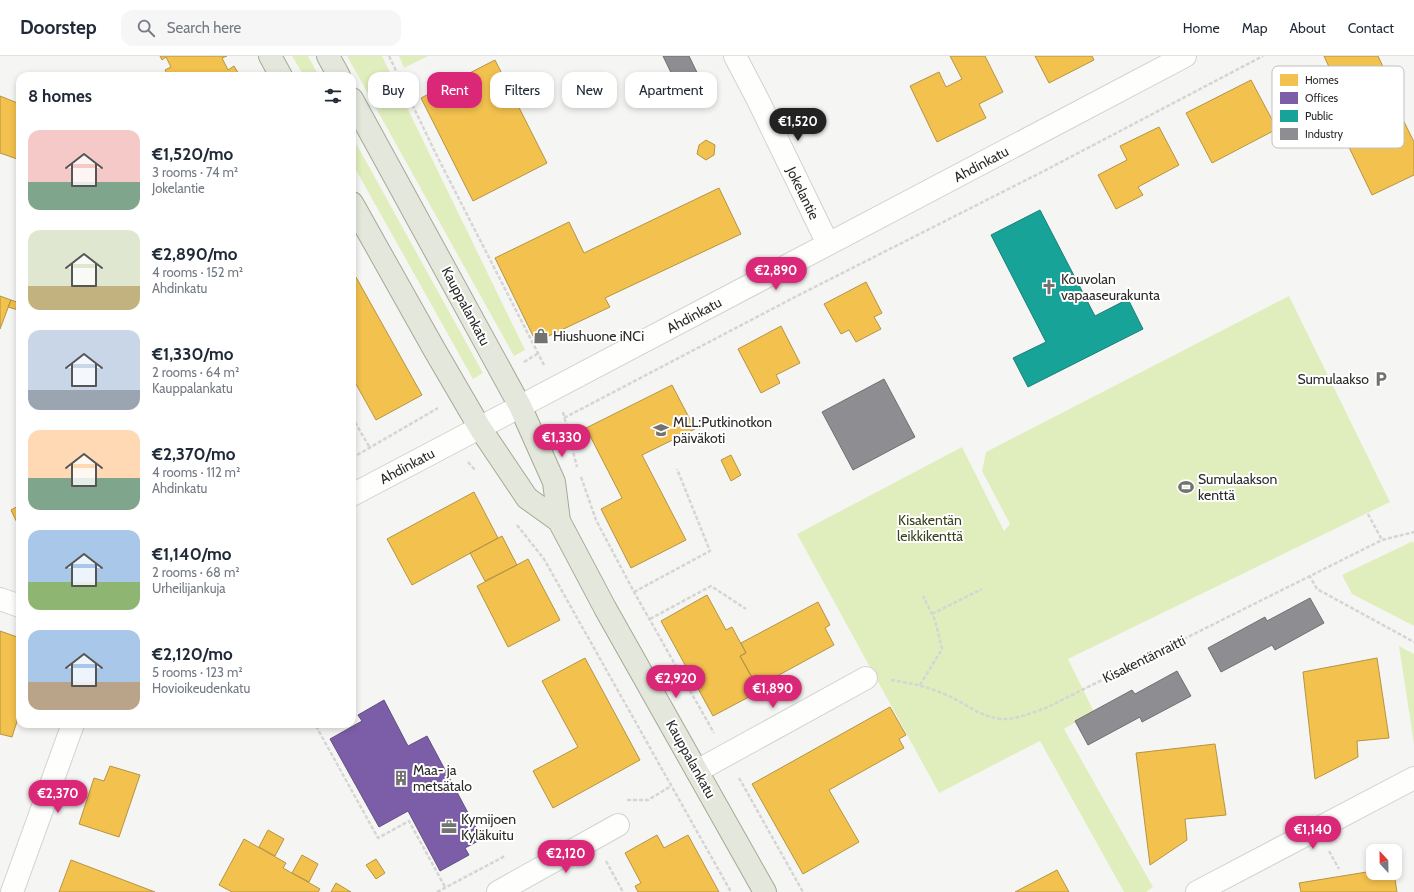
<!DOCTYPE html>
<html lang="en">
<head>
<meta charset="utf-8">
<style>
  :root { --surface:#fff; --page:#f6f6f7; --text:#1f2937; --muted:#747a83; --line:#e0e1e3; --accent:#db2777 }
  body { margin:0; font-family:Cabin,sans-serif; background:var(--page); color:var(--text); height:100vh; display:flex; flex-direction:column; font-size:15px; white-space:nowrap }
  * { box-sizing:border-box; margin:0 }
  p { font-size:13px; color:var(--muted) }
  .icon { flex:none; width:22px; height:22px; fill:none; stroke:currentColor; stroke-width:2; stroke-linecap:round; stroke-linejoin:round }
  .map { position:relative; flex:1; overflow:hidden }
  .sheet { position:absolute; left:16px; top:16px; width:340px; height:656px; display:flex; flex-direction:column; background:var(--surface); border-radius:12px; box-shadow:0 2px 6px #0003 }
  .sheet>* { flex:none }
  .banner { position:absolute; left:368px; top:16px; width:380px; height:36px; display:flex; gap:8px }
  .needle { width:26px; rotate:338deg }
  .controls { position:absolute; left:1366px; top:788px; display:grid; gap:8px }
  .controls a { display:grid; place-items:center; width:36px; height:36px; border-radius:8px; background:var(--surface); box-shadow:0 2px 6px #0003; font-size:20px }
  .price { position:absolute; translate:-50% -34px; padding:0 9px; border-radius:14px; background:var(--accent); color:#fff; font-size:13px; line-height:26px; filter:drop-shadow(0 1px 2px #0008) }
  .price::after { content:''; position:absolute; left:50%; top:24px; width:12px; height:9px; margin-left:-6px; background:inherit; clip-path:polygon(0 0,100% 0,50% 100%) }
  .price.current { background:#222; color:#fff }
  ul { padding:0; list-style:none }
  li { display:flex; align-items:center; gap:12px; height:100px; padding:0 12px }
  li span { display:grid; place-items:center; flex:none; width:112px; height:80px; border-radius:12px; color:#555 }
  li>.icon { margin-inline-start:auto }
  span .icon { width:48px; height:48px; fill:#fffc; stroke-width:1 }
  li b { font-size:17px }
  h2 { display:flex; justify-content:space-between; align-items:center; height:48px; padding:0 12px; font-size:17px }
  .tag { padding:0 14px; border-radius:12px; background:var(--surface); box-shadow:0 2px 6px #0003; font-size:14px; line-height:36px }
  .tag.current { background:var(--accent); color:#fff }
  header { display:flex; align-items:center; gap:24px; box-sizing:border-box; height:56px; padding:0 20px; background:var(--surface); border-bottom:1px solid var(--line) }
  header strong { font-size:19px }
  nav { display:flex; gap:22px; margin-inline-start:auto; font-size:14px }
  .search { width:280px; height:36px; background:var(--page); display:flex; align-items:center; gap:10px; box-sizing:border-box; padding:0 14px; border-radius:12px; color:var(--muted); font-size:15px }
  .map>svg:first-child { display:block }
  .green { fill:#e0eebe }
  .homes { fill:#f2c14e; stroke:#b69443 }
  .offices { fill:#7b5ea7; stroke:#634f82 }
  .public { fill:#17a398; stroke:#1d7f77 }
  .industry { fill:#8d8d92; stroke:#707073 }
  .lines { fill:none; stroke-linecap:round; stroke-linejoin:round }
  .minor-casing { stroke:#d2d2d0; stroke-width:24 }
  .major-casing { stroke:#a4a996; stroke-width:24 }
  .path { stroke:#d5d5d4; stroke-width:2.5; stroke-dasharray:4 2; stroke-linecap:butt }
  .minor { stroke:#fefefd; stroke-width:22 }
  .major { stroke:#e4e7db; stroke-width:22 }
  .labels { text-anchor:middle; stroke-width:4; stroke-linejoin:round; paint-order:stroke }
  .street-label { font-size:14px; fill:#2b2c2a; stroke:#fff }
  .poi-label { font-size:14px; fill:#2b2c2a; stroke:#fff; text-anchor:start }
  .park-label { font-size:14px; fill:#38421b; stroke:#fff }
  .key { fill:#fff; stroke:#bfc0bf; stroke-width:1 }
  .key-label { font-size:11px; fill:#2b2c2a }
</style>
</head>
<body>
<header>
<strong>Doorstep</strong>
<div class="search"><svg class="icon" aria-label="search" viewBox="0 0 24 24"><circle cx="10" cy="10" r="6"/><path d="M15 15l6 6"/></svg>Search here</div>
<nav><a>Home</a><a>Map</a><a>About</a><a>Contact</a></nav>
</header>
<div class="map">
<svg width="1414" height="836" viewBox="0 0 1414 836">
  <rect width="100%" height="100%" fill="#f5f6f3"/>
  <!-- green -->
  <path class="green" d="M292,0H308L319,20H304Z
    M347,0H382L525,294L514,300Z
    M399,0H428L404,12Z
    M352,80L483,317L473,323L352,107Z
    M1289,240L1390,446L1068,603L1094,656L1064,673L1153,831L1146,836H1124L1040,685L939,737L797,478L962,391L1004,475L1010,468L982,415L986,396Z
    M1413,485L1414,488V570L1352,538L1342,519Z
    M1399,590L1414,598V688Z"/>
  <!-- homes -->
  <path class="homes" d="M160,0H227L222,2L228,14L234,10L240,20H168L165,14L171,11L166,1L162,4Z
    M950,0H985L1003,36L979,48L986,62L937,86L910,30L939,16L946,31L962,23Z
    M1035,0H1092L1094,4L1049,27Z
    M1324,0H1378L1385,15L1380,17L1414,86V119L1372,139L1320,31L1335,24Z
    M495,4L547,107L473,145L421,42Z
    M1251,24L1277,73L1212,107L1186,57Z
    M0,40L20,48V104L0,97Z
    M1159,71L1179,109L1138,131L1143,139L1116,153L1098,119L1127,104L1120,90Z
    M706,84L715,89L714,99L706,104L697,98L699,89Z
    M719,132L741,178L605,242L610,251L536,286L495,202L569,166L584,197Z
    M352,214L422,339L376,364L352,321Z
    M866,226L882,257L874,261L881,273L856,286L849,274L841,278L824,248Z
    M0,240L11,244L0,273Z
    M11,244L20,247L18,254L8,251Z
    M781,270L800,307L776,319L780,327L761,337L738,293Z
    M672,329L695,373L642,399L686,484L631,512L601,453L622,442L586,372Z
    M731,399L741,419L731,425L721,404Z
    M474,436L498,482L412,529L387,483Z
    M20,449V473L11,454Z
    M502,480L517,509L485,525L470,497Z
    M528,503L560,564L508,591L477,530Z
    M707,539L726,574L732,571L746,597L740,600L760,635L713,660L661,565Z
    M818,546L830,569L825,572L834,589L757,631L740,600L746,597L741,587Z
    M0,575L20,582V656L12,681L0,678Z
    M585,602L640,704L553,752L533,715L578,691L542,625Z
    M1377,602L1389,682L1357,685L1358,701L1315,723L1303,616Z
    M890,651L906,679L899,683L904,692L829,734L859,786L803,818L752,728Z
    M1215,688L1226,759L1185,763L1187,784L1150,809L1136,697Z
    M110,710L140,719L119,781L79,768L94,722L104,725Z
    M268,774L284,783L275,800L259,791Z
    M657,779L664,792L688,779L719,836H638L635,830L641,827L625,797Z
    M244,783L286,807L283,812L320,833L318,836H232L219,829Z
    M302,799L318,808L309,826L292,817Z
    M376,803L385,817L376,823L366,809Z
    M71,804L155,836H59Z
    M1057,814L1069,836H1015Z
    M1373,815V817H1394L1397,836H1301L1299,827Z
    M336,827L351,836H331Z"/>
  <!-- offices -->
  <path class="offices" d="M384,644L408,690L427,680L482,783L465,792L469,799L440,815L408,755L379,771L330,683L362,665L358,659Z"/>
  <!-- public -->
  <path class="public" d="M1040,154L1095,260L1128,243L1143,273L1028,331L1013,302L1046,286L991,179Z"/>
  <!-- industry -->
  <path class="industry" d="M663,0H689L708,39L687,50Z
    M884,323L915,381L853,414L822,356Z
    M1310,542L1324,567L1275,594L1272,589L1221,616L1208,592L1265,561L1267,565Z
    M1177,615L1191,640L1142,666L1140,661L1088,689L1075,665L1132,634L1135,638Z"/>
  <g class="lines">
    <defs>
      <path id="minor" d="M735,0L758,44L828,188
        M352,439L1185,0
        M0,543L20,550
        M697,715L866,622
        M12,836L73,668
        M498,836L618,769
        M1197,836L1414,722"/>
      <path id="major" d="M270,0L281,20
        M328,0L339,20
        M352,43L520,350L554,426L559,465L605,552L765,836
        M352,147L434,293L480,372L527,442L559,465"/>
    </defs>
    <!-- minor casing -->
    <use href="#minor" class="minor-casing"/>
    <!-- major casing -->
    <use href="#major" class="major-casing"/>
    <!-- path -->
    <path class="path" d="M389,0L436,98L544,309
      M524,306L537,298
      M563,356L577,411
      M352,361L370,392
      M564,362L795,241L1042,116L1263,0
      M352,402L438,352
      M468,406L475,414
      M581,421L596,464L634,536L714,677
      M1368,458L1382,484
      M517,469L544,503L731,836
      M1309,519L1317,533L1414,586
      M634,536L710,495L677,413
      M932,558L982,533
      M650,563L711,530L746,553
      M891,624C912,627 933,632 953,642C969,650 982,661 1001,663C1016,664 1033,656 1046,652L1382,484L1414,476
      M920,629L942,593L935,564L923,540
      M316,670L378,782L409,765L445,831
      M739,722L803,836
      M627,744H648L671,730
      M1329,795L1339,813
      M606,805L623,836
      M437,836L505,800"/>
    <!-- minor -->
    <use href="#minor" class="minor"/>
    <!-- major -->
    <use href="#major" class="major"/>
  </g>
  <!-- icons -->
  <defs>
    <symbol id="church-bare" viewBox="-9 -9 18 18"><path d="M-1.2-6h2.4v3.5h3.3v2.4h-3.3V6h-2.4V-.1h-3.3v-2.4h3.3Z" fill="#727370" stroke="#fff" stroke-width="2.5" paint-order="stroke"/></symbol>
    <symbol id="shop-bare" viewBox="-9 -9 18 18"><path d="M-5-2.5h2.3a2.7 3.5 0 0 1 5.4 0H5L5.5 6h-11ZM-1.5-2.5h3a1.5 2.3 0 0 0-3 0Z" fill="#727370" stroke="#fff" stroke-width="2.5" paint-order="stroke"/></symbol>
    <symbol id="parking-bare" viewBox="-9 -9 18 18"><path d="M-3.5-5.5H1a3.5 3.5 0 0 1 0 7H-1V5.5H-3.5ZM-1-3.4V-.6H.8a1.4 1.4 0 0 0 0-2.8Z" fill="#727370" stroke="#fff" stroke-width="2.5" paint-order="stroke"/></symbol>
    <symbol id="school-bare" viewBox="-9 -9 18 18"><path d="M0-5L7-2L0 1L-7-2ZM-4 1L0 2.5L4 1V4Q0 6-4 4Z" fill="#727370" stroke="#fff" stroke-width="2.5" paint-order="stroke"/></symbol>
    <symbol id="stadium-bare" viewBox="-9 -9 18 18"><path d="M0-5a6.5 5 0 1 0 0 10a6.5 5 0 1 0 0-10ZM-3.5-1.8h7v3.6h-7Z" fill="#727370" stroke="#fff" stroke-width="2.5" paint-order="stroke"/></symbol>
    <symbol id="building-bare" viewBox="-9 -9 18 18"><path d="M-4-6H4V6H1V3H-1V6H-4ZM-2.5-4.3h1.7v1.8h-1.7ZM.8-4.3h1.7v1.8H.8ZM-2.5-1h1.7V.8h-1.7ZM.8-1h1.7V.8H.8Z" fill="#727370" stroke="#fff" stroke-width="2.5" paint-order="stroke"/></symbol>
    <symbol id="office-bare" viewBox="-9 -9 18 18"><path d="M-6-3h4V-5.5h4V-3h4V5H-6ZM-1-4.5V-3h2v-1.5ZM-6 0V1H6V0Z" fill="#727370" stroke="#fff" stroke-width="2.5" paint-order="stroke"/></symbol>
  </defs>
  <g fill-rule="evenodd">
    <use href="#church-bare" x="1038" y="220" width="22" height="22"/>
    <use href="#shop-bare" x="530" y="269" width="22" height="22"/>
    <use href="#parking-bare" x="1370" y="312" width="22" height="22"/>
    <use href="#school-bare" x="650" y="363" width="22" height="22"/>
    <use href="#stadium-bare" x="1175" y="420" width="22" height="22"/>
    <use href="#building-bare" x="390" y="711" width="22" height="22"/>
    <use href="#office-bare" x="438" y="760" width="22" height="22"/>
  </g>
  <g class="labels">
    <!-- street labels -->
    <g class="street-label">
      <text transform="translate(981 108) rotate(-28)" y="5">Ahdinkatu</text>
      <text transform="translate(803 137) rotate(64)" y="5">Jokelantie</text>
      <text transform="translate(466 250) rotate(62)" y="5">Kauppalankatu</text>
      <text transform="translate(694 259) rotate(-28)" y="5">Ahdinkatu</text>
      <text transform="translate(407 410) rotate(-28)" y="5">Ahdinkatu</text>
      <text transform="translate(1144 603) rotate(-26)" y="5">Kisakentänraitti</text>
      <text transform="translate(691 703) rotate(61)" y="5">Kauppalankatu</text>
    </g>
    <!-- poi labels -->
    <g class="poi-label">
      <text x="1061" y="228">Kouvolan<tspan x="1061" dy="16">vapaaseurakunta</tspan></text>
      <text x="553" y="285">Hiushuone iNCi</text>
      <text x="1369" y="328" text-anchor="end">Sumulaakso</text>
      <text x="673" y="371">MLL:Putkinotkon<tspan x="673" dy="16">päiväkoti</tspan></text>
      <text x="1198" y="428">Sumulaakson<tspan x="1198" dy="16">kenttä</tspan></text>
      <text x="413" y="719">Maa- ja<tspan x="413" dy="16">metsätalo</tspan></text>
      <text x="461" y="768">Kymijoen<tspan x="461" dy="16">Kyläkuitu</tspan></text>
    </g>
    <!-- park labels -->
    <g class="park-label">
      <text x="930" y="469">Kisakentän<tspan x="930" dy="16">leikkikenttä</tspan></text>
    </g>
  </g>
  <!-- legend -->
  <rect x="1272" y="10" width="132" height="82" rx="6" class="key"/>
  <rect x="1280" y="18" width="18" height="12" fill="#f2c14e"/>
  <rect x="1280" y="36" width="18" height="12" fill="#7b5ea7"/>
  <rect x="1280" y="54" width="18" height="12" fill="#17a398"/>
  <rect x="1280" y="72" width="18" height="12" fill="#8d8d92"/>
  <g class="key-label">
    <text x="1305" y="28">Homes</text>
    <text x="1305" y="46">Offices</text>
    <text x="1305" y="64">Public</text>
    <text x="1305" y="82">Industry</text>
  </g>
</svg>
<div class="controls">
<a><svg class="needle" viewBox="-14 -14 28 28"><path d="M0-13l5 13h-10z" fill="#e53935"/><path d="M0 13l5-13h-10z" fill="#747a83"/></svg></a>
</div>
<b class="price current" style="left:798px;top:86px">€1,520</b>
<b class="price" style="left:776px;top:235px">€2,890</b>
<b class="price" style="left:562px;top:402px">€1,330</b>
<b class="price" style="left:676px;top:643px">€2,920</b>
<b class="price" style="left:773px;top:653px">€1,890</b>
<b class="price" style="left:58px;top:758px">€2,370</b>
<b class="price" style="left:1313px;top:794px">€1,140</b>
<b class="price" style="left:566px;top:818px">€2,120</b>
<div class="banner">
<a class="tag">Buy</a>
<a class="tag current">Rent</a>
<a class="tag">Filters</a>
<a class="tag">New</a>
<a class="tag">Apartment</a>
</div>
<section class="sheet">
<h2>8 homes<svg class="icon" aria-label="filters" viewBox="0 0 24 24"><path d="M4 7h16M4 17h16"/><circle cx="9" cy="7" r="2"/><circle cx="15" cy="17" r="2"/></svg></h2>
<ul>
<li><span style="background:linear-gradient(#f6c9c9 65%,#7fa58c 0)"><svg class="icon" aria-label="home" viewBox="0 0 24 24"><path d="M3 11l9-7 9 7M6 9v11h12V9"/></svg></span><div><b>€1,520/mo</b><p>3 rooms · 74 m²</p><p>Jokelantie</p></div></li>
<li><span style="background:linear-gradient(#dfe7d0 70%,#c2b280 0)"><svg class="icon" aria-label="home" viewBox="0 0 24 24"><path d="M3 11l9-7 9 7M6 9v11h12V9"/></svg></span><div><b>€2,890/mo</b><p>4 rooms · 152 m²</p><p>Ahdinkatu</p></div></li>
<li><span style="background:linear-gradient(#c9d6e8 75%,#9aa5b1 0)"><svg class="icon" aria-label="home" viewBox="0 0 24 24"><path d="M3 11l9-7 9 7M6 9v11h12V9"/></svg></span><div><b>€1,330/mo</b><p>2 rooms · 64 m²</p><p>Kauppalankatu</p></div></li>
<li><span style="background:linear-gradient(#ffd9b3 60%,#7fa58c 0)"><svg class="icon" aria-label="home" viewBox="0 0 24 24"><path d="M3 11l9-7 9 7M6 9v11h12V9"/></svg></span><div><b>€2,370/mo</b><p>4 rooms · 112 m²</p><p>Ahdinkatu</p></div></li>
<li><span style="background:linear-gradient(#a9c7e8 65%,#8fb573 0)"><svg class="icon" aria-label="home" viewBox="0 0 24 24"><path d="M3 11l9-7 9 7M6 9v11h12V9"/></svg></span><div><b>€1,140/mo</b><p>2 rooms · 68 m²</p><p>Urheilijankuja</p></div></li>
<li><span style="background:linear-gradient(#a9c7e8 65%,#b9a48a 0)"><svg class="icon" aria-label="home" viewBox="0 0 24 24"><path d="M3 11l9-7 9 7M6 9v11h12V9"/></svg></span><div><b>€2,120/mo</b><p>5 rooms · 123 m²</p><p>Hovioikeudenkatu</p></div></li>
</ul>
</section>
</div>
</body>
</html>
